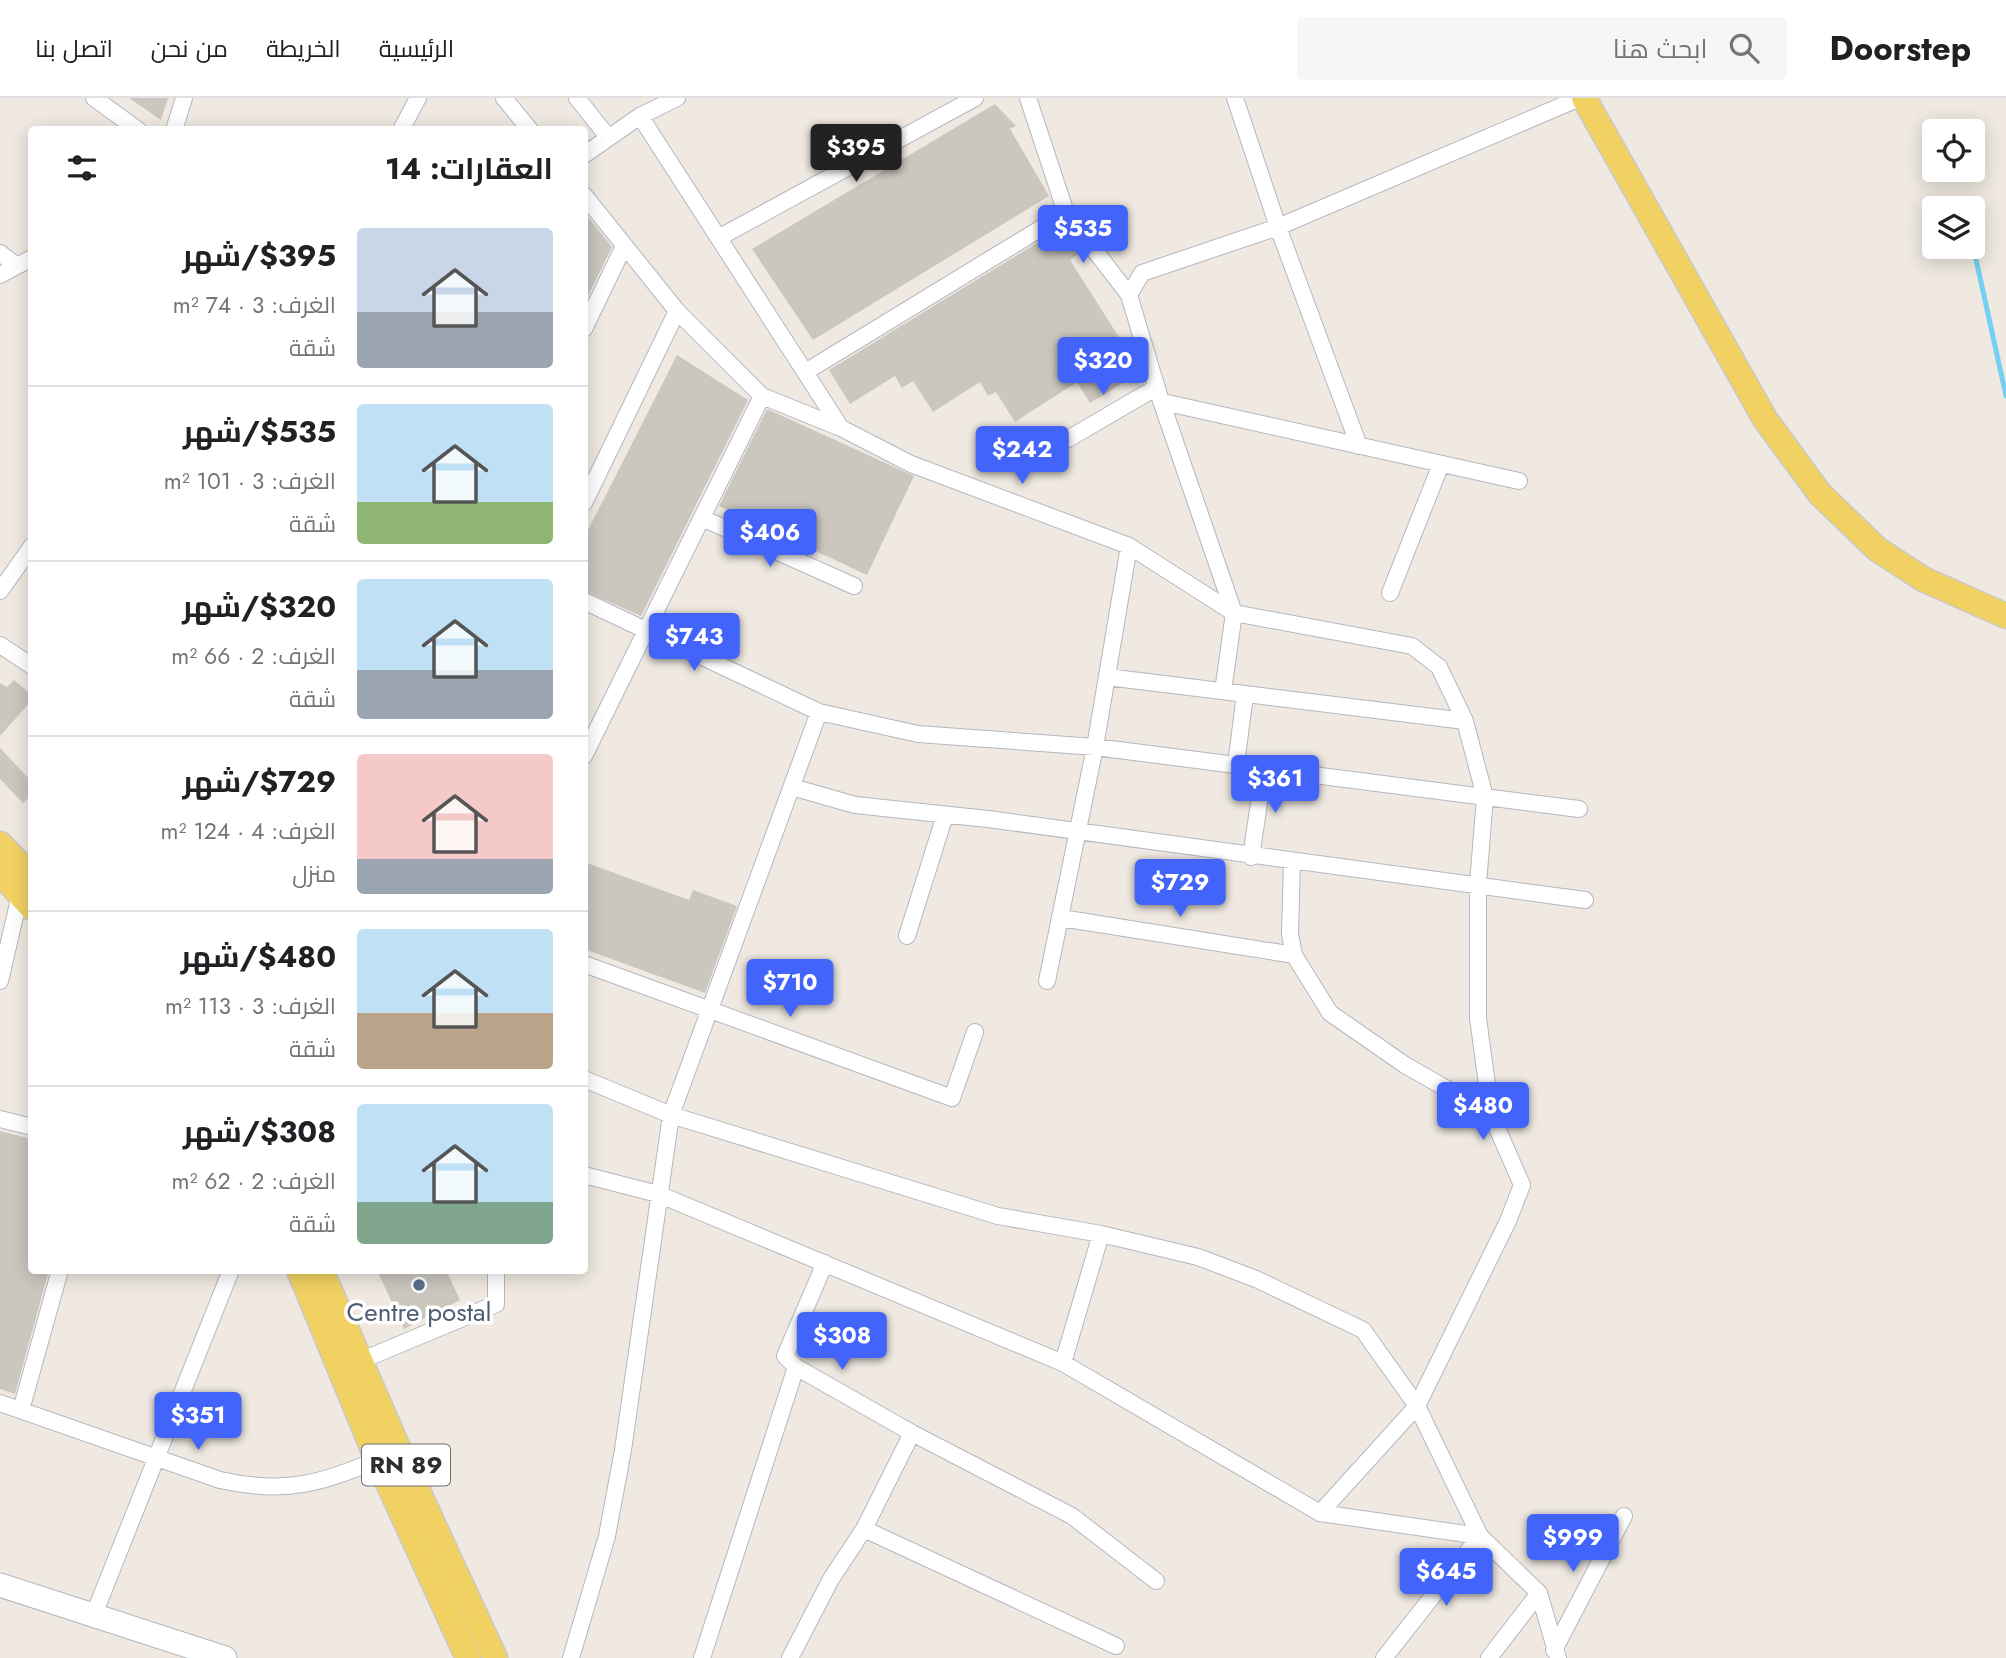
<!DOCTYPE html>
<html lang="ar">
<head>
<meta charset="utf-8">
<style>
  :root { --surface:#fff; --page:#f6f6f6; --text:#202124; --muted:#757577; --line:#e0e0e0; --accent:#4264fb }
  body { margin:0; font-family:Jost,Cairo,sans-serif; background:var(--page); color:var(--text); direction:rtl; height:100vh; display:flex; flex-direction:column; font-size:26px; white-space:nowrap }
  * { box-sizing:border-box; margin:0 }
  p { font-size:23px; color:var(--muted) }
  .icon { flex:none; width:38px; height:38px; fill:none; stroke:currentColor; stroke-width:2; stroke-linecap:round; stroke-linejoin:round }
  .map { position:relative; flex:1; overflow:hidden; direction:ltr }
  .panel { position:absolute; left:28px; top:28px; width:560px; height:1148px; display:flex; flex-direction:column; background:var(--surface); border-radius:7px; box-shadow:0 4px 18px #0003; direction:rtl }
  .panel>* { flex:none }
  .controls { position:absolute; left:1922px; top:21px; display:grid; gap:14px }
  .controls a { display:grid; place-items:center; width:63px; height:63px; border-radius:7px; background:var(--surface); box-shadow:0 4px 18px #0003; font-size:35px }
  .price { position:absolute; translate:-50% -60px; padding:0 16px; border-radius:7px; background:var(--accent); color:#fff; font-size:23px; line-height:46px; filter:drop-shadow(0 2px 4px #0008) }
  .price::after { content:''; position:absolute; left:50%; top:42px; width:21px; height:16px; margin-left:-10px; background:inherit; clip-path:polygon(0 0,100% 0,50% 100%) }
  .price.current { background:#222; color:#fff }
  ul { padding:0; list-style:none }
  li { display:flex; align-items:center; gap:21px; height:175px; padding:0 35px }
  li+li { border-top:2px solid var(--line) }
  li span { display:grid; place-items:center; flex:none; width:196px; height:140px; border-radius:7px; color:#555 }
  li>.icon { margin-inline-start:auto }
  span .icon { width:84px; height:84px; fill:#fffc; stroke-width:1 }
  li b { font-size:30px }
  h2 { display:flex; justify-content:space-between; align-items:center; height:84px; padding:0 35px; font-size:30px }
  header { display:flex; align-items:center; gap:42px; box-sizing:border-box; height:98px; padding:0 35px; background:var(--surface); border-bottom:2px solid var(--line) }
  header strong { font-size:33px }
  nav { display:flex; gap:38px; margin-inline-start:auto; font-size:24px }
  .search { width:490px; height:63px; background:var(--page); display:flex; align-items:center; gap:18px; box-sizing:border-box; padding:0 24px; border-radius:7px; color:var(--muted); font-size:26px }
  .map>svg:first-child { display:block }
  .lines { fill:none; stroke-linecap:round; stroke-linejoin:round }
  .stream { stroke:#75cff0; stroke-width:5 }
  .building { fill:#cbc7bf }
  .street-casing { stroke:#b4b7c1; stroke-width:18 }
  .secondary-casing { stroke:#b4b7c1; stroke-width:25 }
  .primary-casing { stroke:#c9c9c9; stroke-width:27 }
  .street { stroke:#fff; stroke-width:16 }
  .secondary { stroke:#fff; stroke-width:23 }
  .primary { stroke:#f2d163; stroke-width:24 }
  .service-dot { fill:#5c6f8a; stroke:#fff; stroke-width:2.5 }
  .labels { text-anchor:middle; stroke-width:7; stroke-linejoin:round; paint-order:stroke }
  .shield { fill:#fff; stroke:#6d6d6d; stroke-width:2 }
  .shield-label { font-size:24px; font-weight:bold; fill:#2e2e2e }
  .service-label { font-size:26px; fill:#4e5e75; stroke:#fff }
</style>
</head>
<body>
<header>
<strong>Doorstep</strong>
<div class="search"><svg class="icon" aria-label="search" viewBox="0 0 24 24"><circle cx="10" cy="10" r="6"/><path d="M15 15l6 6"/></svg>ابحث هنا</div>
<nav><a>الرئيسية</a><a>الخريطة</a><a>من نحن</a><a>اتصل بنا</a></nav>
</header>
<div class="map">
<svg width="2006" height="1560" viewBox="0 0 2006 1560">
  <rect width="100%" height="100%" fill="#efe9e1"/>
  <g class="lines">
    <!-- stream -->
    <path class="stream" d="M1972,143L2006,298"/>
  </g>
  <!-- building -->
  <path class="building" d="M129,0H168L161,22Z
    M995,6L1016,28L1010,31L1049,98L813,242L752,151Z
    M584,114L612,149L584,206Z
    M1063,129L1079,156L1070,162L1141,274L1090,305L1077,284L1015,324L996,294L988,298L980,284L933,314L913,283L902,290L895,278L850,306L829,272Z
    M677,257L748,302L641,518L584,493V440Z
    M767,311L914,378L867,477L719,408Z
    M14,582L32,597V602L0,638V585L7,589Z
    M0,650L32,684V696L23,705L0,681Z
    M584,764L689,802L693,792L737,808L705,895L584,851Z
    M0,1033L32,1041V1172H49L15,1296L0,1291Z
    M377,1172H446L460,1202L404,1231Z"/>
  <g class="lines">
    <defs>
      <path id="street" d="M94,0L138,32
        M504,0L530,32
        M577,0L608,39
        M1235,0L1278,129L1359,348
        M640,18L841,330
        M174,32L184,0
        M401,32L418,0
        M584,57L640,18L677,0
        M584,97L677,213L762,298L841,330L911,366L1129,448L1234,515L1412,548L1439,569L1465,623L1485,699L1478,786V920L1491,1016L1522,1087L1508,1123L1417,1308L1320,1415
        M1066,115L1129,197
        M720,139L975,0
        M0,155L17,168
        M0,177L32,160
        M584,231L624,148
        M807,273L1066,115L1028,0
        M1163,304L1519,383
        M1068,341L1157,289
        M584,405L677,213
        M702,420L854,488
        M0,493L32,448
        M1390,495L1441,366
        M584,503L819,614L918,636L1095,649L1579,711
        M0,547L32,568
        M1107,579L1465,623
        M1223,593L1234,515L1159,297L1129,197L1142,175L1278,129L1580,0
        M584,658L762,298
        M1236,667L1245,596
        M792,689L855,707L988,721L1585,802
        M1251,759L1264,671
        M1292,764L1290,836L1294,857L1330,915L1405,967L1491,1016
        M1061,820L1294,857
        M907,838L945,717
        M584,866L952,1000L975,934
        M0,883L20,797
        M1047,883L1095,649L1129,448
        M584,981L671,1017L998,1118L1101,1136L1198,1159L1256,1181L1363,1232L1417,1308L1480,1438L1539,1495L1558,1560
        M0,1021L32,1029
        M584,1077L658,1096L1063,1265L1320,1415L1480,1438
        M360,1263L496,1206V1172
        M1063,1265L1101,1136
        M796,1269L785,1258L825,1165
        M0,1305L220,1382C287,1397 322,1385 384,1359
        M21,1312L60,1172
        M864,1431L1116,1548
        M93,1519L231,1172
        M1554,1552L1624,1418
        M571,1560L607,1438L623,1352L671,1017L819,614
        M702,1560L796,1269L912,1335L1072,1418L1156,1483
        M790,1560L831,1481L864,1431L912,1335
        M1384,1560L1480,1438
        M1489,1560L1539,1495"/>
      <path id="secondary" d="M0,1487L225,1560"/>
      <path id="primary" d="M1584,0L1765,321L1820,396L1877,451L1923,481L2006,518
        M0,746L32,779
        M0,775L32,810
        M299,1172L377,1361L468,1560
        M321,1172L399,1352L495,1560"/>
    </defs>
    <!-- street casing -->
    <use href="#street" class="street-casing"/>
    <!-- secondary casing -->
    <use href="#secondary" class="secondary-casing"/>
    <!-- primary casing -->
    <use href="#primary" class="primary-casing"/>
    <!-- street -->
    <use href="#street" class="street"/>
    <!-- secondary -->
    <use href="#secondary" class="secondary"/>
    <!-- primary -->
    <use href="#primary" class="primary"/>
  </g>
  <!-- markers -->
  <circle class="service-dot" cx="419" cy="1187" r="7"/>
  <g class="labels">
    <!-- shield labels -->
    <rect class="shield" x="362" y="1346.5" width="88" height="41" rx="5"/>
    <g class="shield-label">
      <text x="406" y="1375">RN 89</text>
    </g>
    <!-- service labels -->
    <g class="service-label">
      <text x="419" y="1223">Centre postal</text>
    </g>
  </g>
</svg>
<div class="controls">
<a><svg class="icon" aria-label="locate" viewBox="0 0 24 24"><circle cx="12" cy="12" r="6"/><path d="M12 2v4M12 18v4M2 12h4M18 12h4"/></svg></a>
<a><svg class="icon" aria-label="layers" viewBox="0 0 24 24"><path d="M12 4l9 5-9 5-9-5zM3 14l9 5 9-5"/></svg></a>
</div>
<b class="price current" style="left:856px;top:86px">$395</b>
<b class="price" style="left:1083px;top:167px">$535</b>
<b class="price" style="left:1103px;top:299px">$320</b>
<b class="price" style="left:1022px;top:388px">$242</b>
<b class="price" style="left:770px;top:471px">$406</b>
<b class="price" style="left:694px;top:575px">$743</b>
<b class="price" style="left:1275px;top:717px">$361</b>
<b class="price" style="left:1180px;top:821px">$729</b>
<b class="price" style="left:790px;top:921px">$710</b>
<b class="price" style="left:1483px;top:1044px">$480</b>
<b class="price" style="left:842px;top:1274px">$308</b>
<b class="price" style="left:198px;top:1354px">$351</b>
<b class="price" style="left:1573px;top:1476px">$999</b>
<b class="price" style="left:1446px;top:1510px">$645</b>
<section class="panel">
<h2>العقارات: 14<svg class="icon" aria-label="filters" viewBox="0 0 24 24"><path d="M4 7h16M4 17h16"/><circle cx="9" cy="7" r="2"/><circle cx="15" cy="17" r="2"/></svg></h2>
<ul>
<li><span style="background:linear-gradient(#c9d6e8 60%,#9aa5b1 0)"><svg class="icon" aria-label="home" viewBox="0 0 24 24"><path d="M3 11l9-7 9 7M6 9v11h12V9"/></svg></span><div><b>$395/شهر</b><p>الغرف: 3 · 74 m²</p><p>شقة</p></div></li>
<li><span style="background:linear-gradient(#bfe0f5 70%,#8fb573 0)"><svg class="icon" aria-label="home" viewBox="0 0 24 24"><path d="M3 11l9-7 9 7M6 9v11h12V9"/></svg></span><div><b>$535/شهر</b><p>الغرف: 3 · 101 m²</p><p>شقة</p></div></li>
<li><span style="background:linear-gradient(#bfe0f5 65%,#9aa5b1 0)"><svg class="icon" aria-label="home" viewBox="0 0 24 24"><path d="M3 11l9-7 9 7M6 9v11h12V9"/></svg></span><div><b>$320/شهر</b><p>الغرف: 2 · 66 m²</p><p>شقة</p></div></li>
<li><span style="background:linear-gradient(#f6c9c9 75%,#9aa5b1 0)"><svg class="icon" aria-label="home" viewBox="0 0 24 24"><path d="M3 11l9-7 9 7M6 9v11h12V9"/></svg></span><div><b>$729/شهر</b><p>الغرف: 4 · 124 m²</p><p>منزل</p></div></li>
<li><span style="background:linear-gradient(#bfe0f5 60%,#b9a48a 0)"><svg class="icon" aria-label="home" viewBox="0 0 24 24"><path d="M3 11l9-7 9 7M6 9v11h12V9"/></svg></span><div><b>$480/شهر</b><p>الغرف: 3 · 113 m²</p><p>شقة</p></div></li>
<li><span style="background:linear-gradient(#bfe0f5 70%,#7fa58c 0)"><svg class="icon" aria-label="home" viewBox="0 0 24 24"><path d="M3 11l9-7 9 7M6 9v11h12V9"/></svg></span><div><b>$308/شهر</b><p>الغرف: 2 · 62 m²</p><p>شقة</p></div></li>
</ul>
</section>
</div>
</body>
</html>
